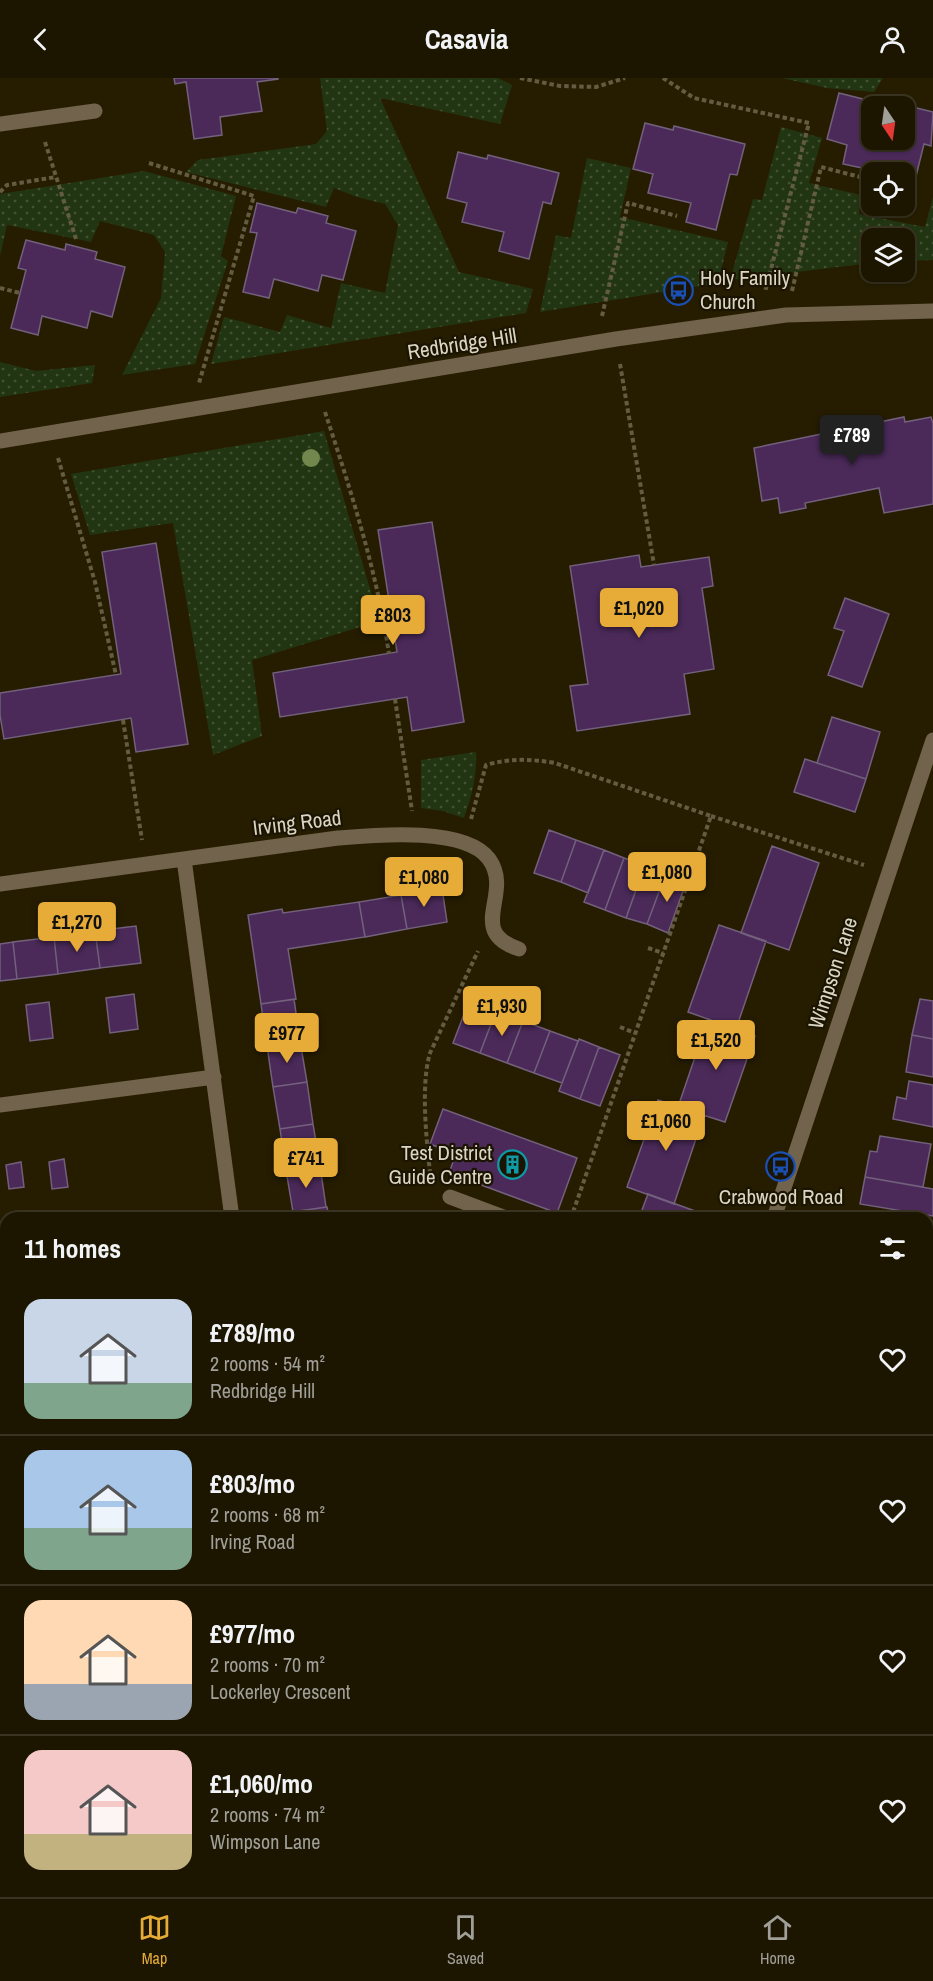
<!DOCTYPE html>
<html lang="en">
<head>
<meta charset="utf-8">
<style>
  :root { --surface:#1c1600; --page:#251f0a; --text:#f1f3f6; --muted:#a09f99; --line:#3a3522; --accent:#e7ac37 }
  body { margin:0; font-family:"Archivo Narrow",sans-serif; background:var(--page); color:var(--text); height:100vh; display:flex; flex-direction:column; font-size:22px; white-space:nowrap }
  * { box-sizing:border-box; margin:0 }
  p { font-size:20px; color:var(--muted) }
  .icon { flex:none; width:33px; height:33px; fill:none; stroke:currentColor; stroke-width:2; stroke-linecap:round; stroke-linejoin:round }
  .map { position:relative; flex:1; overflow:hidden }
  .side { position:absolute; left:0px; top:1134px; width:933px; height:686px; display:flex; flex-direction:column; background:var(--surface); border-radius:18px 18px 0 0; box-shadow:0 2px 4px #0004,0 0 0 2px var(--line) }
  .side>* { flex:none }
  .needle { width:39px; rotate:167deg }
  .fabs { position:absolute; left:861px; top:18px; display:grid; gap:12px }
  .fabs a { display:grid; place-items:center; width:54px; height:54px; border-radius:12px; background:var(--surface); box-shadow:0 2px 4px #0004,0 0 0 2px var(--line); font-size:30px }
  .price { position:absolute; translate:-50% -51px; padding:0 14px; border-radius:6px; background:var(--accent); color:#111; font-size:20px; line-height:39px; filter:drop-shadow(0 2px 3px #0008) }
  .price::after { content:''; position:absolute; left:50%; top:36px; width:18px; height:14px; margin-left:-9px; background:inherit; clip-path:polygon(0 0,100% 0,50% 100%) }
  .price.current { background:#222; color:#fff }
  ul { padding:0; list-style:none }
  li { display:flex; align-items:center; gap:18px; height:150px; padding:0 24px }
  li+li { border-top:2px solid var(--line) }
  li span { display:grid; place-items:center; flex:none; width:168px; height:120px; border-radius:18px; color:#555 }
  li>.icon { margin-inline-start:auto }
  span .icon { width:72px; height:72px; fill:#fffc; stroke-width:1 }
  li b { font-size:26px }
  h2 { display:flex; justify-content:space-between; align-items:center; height:72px; padding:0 24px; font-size:26px }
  header { display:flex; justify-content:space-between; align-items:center; height:78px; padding:0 24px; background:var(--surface); font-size:27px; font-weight:700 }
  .tabs { display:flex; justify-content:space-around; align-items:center; height:84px; border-top:2px solid var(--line); background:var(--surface); font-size:16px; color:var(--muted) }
  .tabs a { display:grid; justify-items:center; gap:3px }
  .tabs .current { color:var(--accent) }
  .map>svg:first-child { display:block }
  .green { fill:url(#green-dots) }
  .building { fill:#4b2a5a; stroke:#72607c; stroke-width:1.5; fill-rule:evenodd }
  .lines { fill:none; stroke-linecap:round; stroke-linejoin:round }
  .path { stroke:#635c43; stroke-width:4; stroke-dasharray:4.5 3; stroke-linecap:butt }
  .minor { stroke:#72634c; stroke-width:15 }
  .tree { fill:#71874d }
  .labels { text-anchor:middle; stroke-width:4.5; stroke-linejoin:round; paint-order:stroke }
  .poi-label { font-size:21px; fill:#dbd6c4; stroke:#1b1400; text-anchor:start }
  .street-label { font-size:21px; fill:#dbd6c4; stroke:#1b1400 }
</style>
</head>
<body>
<header><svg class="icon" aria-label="back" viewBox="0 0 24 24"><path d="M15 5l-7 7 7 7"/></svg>Casavia<svg class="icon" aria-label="person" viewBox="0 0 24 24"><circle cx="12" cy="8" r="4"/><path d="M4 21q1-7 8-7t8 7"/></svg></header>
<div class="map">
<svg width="933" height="1819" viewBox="0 0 933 1819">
  <defs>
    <pattern id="green-dots" width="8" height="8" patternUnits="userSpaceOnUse" patternTransform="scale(1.5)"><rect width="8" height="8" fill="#223512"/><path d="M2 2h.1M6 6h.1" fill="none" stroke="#425233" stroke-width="1.8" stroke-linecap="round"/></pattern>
  </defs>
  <rect width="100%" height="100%" fill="#261d00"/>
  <!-- green -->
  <path class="green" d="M320,0H498L512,7L500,46L380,20L459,194L533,211L526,235L211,286L224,239L280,254L287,237L331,250L341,205L385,215L398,147L385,126L357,119L334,110L326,129L186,94L198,82L316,66L327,53Z
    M782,0H883L874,14L827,10Z
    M781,49L822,60L809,105L861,117L859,136L925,149L933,119V182L905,183L904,160H872L871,185L730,202L753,121L762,122Z
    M587,80L631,90L620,139L728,164L718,205L540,234L556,157L571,160Z
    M144,93L236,118L221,178L228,183L195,286L122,297L161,220L165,174L154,157L100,143L91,164L7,147L0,178V116Z
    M0,284L36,293L95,287L92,305L0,319Z
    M324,353L377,535V551L360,549L252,582L262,658L213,677L173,445L90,457L71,396Z
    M476,674C477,698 472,717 464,740L443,733L421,730V682Z"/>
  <!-- building -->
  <path class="building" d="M174,0H278V1L257,4L262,33L220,39L222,57L194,61L186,4L175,6Z
    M839,15L867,22L868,18L933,34L931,68L924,66L910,122L904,120V94H881L843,86L847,67L827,61ZM872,28H904V62H872Z
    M645,45L673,52L674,48L745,66L737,97L730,96L716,152L686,144L691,125L648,115L653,96L633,91Z
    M458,74L487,81L488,77L559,95L551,126L543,124L529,181L499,173L504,154L462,144L467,125L447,120Z
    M257,125L296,135L298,130L328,138L326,145L356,153L343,202L322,197L318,213L274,201L269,220L243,214L257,155L250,154Z
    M26,162L65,172L66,166L97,174L95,181L125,189L112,239L91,233L87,250L42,238L38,257L11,250L26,192L18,190Z
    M904,339L905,344L931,339L933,345V426L884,435L879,410L805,425L806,430L780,435L778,420L762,423L754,370Z
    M432,444L464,644L412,653L407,619L280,639L273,595L397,574L378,452Z
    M156,465L188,666L136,674L131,640L4,661L0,637V615L121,596L102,474Z
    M639,477L641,489L709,479L713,508L702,510L714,591L684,596L690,636L577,653L570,608L588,606L570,488Z
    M845,520L889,536L862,609L828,597L844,553L834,550Z
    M832,639L880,654L866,701L817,685Z
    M805,681L866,701L855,734L794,714Z
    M549,752L576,762L561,804L534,795Z
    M576,762L604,772L588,815L561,804Z
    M772,768L819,785L789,872L741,855Z
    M604,772L624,780L605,832L584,824Z
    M624,780L645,787L626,840L605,832Z
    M645,787L666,795L647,846L626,840Z
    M666,795L687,802L668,855L647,846Z
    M442,810L447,844L407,851L401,817Z
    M401,817L407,851L365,859L359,824Z
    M359,824L365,859L288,871L296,921L261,926L248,837L282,831L283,835Z
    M719,847L766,863L736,951L688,934Z
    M136,848L141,885L100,890L95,853Z
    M95,853L100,890L58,896L54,859Z
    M54,859L58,896L17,901L13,864Z
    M13,864L17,901L0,903V866Z
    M134,916L138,951L110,955L106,920Z
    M294,921L300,963L267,968L261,926Z
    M920,921L933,923V961L912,957Z
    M469,923L496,933L480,975L453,965Z
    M49,924L53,960L30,963L26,927Z
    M496,933L523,943L507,985L480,975Z
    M708,941L755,958L725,1044L678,1029Z
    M523,943L550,953L534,995L507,985Z
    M550,953L578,963L562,1005L534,995Z
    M912,957L933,961V999L906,994Z
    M579,961L599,969L580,1021L559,1013Z
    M300,963L307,1004L273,1009L267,968Z
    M599,969L620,977L600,1028L580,1021Z
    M909,1003L933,1007V1049L893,1041L897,1019L906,1021Z
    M307,1004L313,1046L280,1051L273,1009Z
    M658,1022L704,1037L674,1126L627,1109Z
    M443,1031L577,1080L557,1135L449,1095L456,1076L430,1066Z
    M313,1046L320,1088L286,1092L280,1051Z
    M880,1058L931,1066L923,1109L865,1099L870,1073L877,1074Z
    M64,1081L68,1109L52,1111L49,1084Z
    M21,1084L24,1109L9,1111L6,1087Z
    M320,1088L326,1129L293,1134L286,1092Z
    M865,1099L933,1111V1138L860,1126Z
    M648,1116L695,1133L692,1140H639Z
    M327,1129L329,1140H292L291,1134Z
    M0,1161H6V1194L0,1195Z
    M0,1310H6V1343L0,1344Z
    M6,1567V1601L0,1602V1568Z
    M927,1714H933V1763H927Z
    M74,1814H113L115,1819H75Z
    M600,1814H649L647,1819H598Z"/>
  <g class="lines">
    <!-- path -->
    <path class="path" d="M520,0L560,8L596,9L625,0
      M663,0L694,20L809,45L765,214
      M45,64L76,161
      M149,85L254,118L199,305
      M0,114L7,107L56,99
      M0,210L20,215
      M792,213L821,89L872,102
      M602,238L628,125L677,138
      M620,286L654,487
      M325,334C351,413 377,494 389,576
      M58,380L95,504L116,597
      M395,621L412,733
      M123,642L142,762
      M711,738L864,787
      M471,741L486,687C510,680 531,681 555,685L711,738L571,1140
      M648,870L663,875
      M620,949L635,955
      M431,1103C427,1067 420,1009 430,975L478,873
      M0,1254L6,1253
      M200,1814L210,1819
      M278,1819L280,1814"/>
    <!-- minor -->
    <path class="minor" d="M0,46L95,33
      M0,363L616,261L786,237L933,233
      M184,781L232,1140
      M0,806L338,760C374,757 465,748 489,781C514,816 465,853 519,871
      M0,1027L214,999
      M450,1119L506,1140
      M774,1140L933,662
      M927,1194H933
      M927,1398L933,1375
      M0,1442L6,1440
      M927,1654L933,1655
      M0,1721L6,1718
      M45,1814L47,1819
      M531,1819L533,1814
      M766,1819L768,1814"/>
  </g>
  <!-- trees -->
  <circle class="tree" cx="311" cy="380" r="9"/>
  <!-- icons -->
  <defs>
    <symbol id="bus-ring" viewBox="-11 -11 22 22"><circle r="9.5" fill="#1b1400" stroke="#1a4fb4" stroke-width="1.5"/><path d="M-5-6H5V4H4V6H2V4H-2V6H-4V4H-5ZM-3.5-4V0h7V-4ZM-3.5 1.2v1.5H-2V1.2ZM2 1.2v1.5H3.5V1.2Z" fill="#1a4fb4"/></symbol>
    <symbol id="building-ring" viewBox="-11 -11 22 22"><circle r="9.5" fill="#1b1400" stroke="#0f9aa8" stroke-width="1.5"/><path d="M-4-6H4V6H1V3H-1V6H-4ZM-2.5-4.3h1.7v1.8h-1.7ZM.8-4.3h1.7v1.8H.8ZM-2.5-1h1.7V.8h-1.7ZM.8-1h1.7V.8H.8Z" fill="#0f9aa8"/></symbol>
  </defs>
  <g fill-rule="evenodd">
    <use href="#bus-ring" x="662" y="196" width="33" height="33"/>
    <use href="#building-ring" x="496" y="1070" width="33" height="33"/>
    <use href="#bus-ring" x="764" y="1072" width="33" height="33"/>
  </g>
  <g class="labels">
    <!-- poi labels -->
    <g class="poi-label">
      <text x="700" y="207">Holy Family<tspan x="700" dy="24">Church</tspan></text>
      <text x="492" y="1082" text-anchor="end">Test District<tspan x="492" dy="24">Guide Centre</tspan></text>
      <text x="781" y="1126" text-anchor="middle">Crabwood Road</text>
    </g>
    <!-- street labels -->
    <g class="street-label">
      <text transform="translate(462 266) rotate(-9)" y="7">Redbridge Hill</text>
      <text transform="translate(297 745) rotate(-7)" y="7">Irving Road</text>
      <text transform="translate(833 895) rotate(-72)" y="7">Wimpson Lane</text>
    </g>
  </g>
</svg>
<div class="fabs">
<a><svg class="needle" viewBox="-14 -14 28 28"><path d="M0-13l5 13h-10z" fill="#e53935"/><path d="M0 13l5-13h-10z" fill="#a09f99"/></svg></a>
<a><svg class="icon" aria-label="locate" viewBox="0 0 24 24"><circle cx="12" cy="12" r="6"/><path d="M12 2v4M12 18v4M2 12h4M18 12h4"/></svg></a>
<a><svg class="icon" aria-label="layers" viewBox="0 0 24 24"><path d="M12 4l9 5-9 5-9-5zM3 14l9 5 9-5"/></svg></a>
</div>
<b class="price current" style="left:852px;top:388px">£789</b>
<b class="price" style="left:639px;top:561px">£1,020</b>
<b class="price" style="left:393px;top:568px">£803</b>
<b class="price" style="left:667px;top:825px">£1,080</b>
<b class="price" style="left:424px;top:830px">£1,080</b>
<b class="price" style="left:77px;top:875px">£1,270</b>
<b class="price" style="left:502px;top:959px">£1,930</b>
<b class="price" style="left:287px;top:986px">£977</b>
<b class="price" style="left:716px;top:993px">£1,520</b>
<b class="price" style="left:666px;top:1074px">£1,060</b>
<b class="price" style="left:306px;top:1111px">£741</b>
<section class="side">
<h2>11 homes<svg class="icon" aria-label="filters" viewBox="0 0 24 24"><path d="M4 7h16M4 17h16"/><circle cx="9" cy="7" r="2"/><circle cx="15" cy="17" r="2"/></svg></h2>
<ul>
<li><span style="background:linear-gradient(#c9d6e8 70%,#7fa58c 0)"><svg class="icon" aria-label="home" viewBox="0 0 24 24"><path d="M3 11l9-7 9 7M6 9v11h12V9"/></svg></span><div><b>£789/mo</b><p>2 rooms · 54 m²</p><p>Redbridge Hill</p></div><svg class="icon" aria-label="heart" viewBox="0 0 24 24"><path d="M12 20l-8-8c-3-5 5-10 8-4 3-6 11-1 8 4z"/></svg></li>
<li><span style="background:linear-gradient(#a9c7e8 65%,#7fa58c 0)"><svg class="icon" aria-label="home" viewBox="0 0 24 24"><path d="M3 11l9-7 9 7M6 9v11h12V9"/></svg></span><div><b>£803/mo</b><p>2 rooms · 68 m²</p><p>Irving Road</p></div><svg class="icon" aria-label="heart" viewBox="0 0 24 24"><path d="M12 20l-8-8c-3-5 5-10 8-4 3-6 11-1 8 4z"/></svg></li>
<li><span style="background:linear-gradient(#ffd9b3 70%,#9aa5b1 0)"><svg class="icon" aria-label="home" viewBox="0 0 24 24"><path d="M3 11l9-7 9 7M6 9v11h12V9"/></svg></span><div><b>£977/mo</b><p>2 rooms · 70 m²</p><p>Lockerley Crescent</p></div><svg class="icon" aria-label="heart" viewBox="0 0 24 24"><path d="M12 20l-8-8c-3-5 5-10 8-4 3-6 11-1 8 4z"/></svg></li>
<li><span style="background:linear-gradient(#f6c9c9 70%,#c2b280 0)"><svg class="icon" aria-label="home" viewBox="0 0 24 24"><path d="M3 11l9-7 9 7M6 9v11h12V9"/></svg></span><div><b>£1,060/mo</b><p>2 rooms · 74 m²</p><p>Wimpson Lane</p></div><svg class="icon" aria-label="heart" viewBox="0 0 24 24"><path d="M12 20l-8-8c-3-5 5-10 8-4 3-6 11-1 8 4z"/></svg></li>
</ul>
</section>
</div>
<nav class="tabs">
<a class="current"><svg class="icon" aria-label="map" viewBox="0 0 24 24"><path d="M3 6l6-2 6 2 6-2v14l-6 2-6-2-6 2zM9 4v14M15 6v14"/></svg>Map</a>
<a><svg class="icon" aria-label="saved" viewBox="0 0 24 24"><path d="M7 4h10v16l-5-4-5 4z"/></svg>Saved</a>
<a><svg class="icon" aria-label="home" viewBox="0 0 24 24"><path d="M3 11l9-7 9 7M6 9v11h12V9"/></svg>Home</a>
</nav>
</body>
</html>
